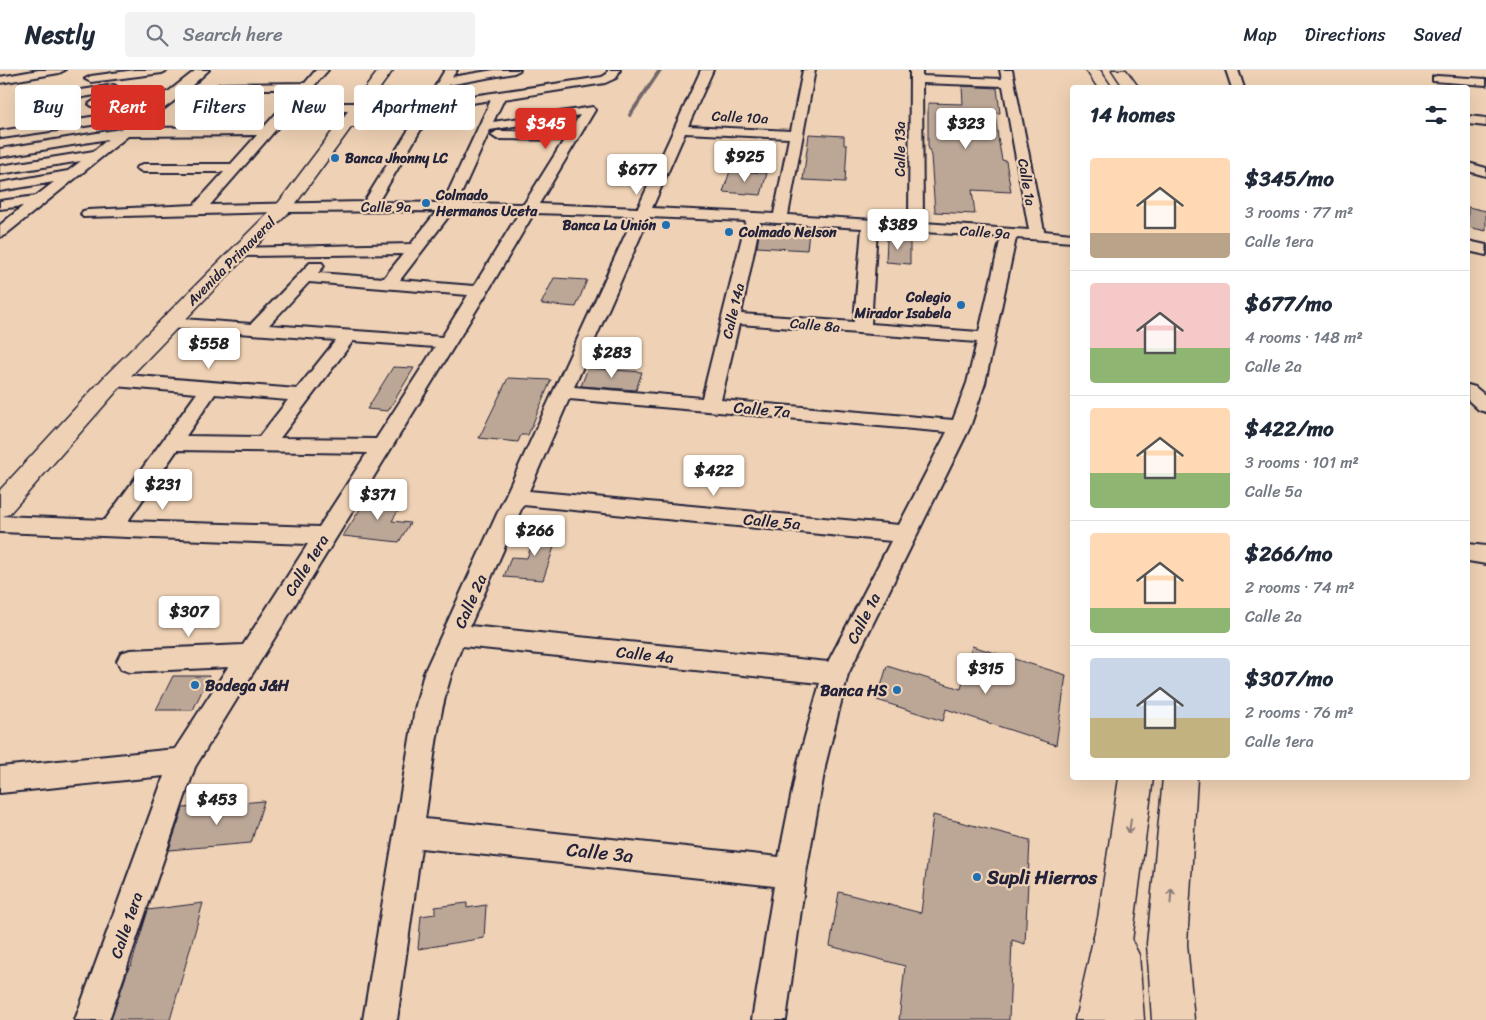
<!DOCTYPE html>
<html lang="en">
<head>
<meta charset="utf-8">
<style>
  :root { --surface:#fff; --page:#f2f2f3; --text:#1f2937; --muted:#747a83; --line:#e0e1e3; --accent:#d93025 }
  body { margin:0; font-family:Sriracha,sans-serif; background:var(--page); color:var(--text); height:100vh; display:flex; flex-direction:column; font-size:19px; white-space:nowrap }
  * { box-sizing:border-box; margin:0 }
  p { font-size:16px; color:var(--muted) }
  .icon { flex:none; width:28px; height:28px; fill:none; stroke:currentColor; stroke-width:2; stroke-linecap:round; stroke-linejoin:round }
  .map { position:relative; flex:1; overflow:hidden }
  .drawer { position:absolute; left:1070px; top:15px; width:400px; height:695px; display:flex; flex-direction:column; background:var(--surface); border-radius:5px; box-shadow:0 5px 20px #0002 }
  .drawer>* { flex:none }
  .guide { position:absolute; left:15px; top:15px; width:475px; height:45px; display:flex; gap:10px }
  .price { position:absolute; translate:-50% -42px; padding:0 11px; border-radius:5px; background:#fff; color:#222; font-size:16px; line-height:32px; filter:drop-shadow(0 1px 2px #0008) }
  .price::after { content:''; position:absolute; left:50%; top:30px; width:15px; height:11px; margin-left:-8px; background:inherit; clip-path:polygon(0 0,100% 0,50% 100%) }
  .price.active { background:var(--accent); color:#fff }
  ul { padding:0; list-style:none }
  li { display:flex; align-items:center; gap:15px; height:125px; padding:0 20px }
  li+li { border-top:1px solid var(--line) }
  li span { display:grid; place-items:center; flex:none; width:140px; height:100px; border-radius:5px; color:#555 }
  li>.icon { margin-inline-start:auto }
  span .icon { width:60px; height:60px; fill:#fffc; stroke-width:1 }
  li b { font-size:21px }
  h2 { display:flex; justify-content:space-between; align-items:center; height:60px; padding:0 20px; font-size:21px }
  .chip { padding:0 18px; border-radius:5px; background:var(--surface); box-shadow:0 5px 20px #0002; font-size:18px; line-height:45px }
  .chip.active { background:var(--accent); color:#fff }
  header { display:flex; align-items:center; gap:30px; box-sizing:border-box; height:70px; padding:0 25px; background:var(--surface); border-bottom:1px solid var(--line) }
  header strong { font-size:24px }
  nav { display:flex; gap:28px; margin-inline-start:auto; font-size:18px }
  .search { width:350px; height:45px; background:var(--page); display:flex; align-items:center; gap:12px; box-sizing:border-box; padding:0 18px; border-radius:5px; color:var(--muted); font-size:19px }
  .map>svg:first-child { display:block }
  .green { fill:#d1b9a4; stroke:#7a6e70 }
  .lines { fill:none; stroke-linecap:round; stroke-linejoin:round }
  .stream { stroke:#71666a; stroke-width:4 }
  .building { fill:#bca797; stroke:#22223b }
  .street-casing { stroke:#22223b; stroke-width:4 }
  .secondary-casing { stroke:#22223b; stroke-width:3 }
  .primary-casing { stroke:#22223b; stroke-width:3 }
  .street { fill:#efd2b5; fill-rule:evenodd }
  .secondary { fill:#efd2b5; fill-rule:evenodd }
  .primary { fill:#efd2b5; fill-rule:evenodd }
  .oneway { stroke:#887a78 }
  .poi-dot { fill:#1f6fb2; stroke:#efd2b5; stroke-width:2 }
  .labels { text-anchor:middle; stroke-width:4.5; stroke-linejoin:round; paint-order:stroke }
  .far-street-label { font-size:14px; fill:#22223b; stroke:#efd2b5 }
  .far-poi-label { font-size:14px; font-weight:bold; fill:#22223b; stroke:#efd2b5; text-anchor:start }
  .street-label { font-size:16px; fill:#22223b; stroke:#efd2b5 }
  .poi-label { font-size:16px; font-weight:bold; fill:#22223b; stroke:#efd2b5; text-anchor:start }
  .near-street-label { font-size:19px; fill:#22223b; stroke:#efd2b5 }
  .near-poi-label { font-size:19px; font-weight:bold; fill:#22223b; stroke:#efd2b5; text-anchor:start }
</style>
</head>
<body>
<header>
<strong>Nestly</strong>
<div class="search"><svg class="icon" aria-label="search" viewBox="0 0 24 24"><circle cx="10" cy="10" r="6"/><path d="M15 15l6 6"/></svg>Search here</div>
<nav><a>Map</a><a>Directions</a><a>Saved</a></nav>
</header>
<div class="map">
<svg width="1486" height="950" viewBox="0 0 1486 950">
  <rect width="100%" height="100%" fill="#efd2b5"/>
  <filter id="ink" filterUnits="userSpaceOnUse"><feTurbulence type="fractalNoise" baseFrequency=".02" numOctaves="2"/><feDisplacementMap in="SourceGraphic" scale="10" xChannelSelector="R" yChannelSelector="G"/><feConvolveMatrix kernelMatrix="1 2 1 2 8 2 1 2 1" color-interpolation-filters="sRGB"/></filter>
  <g filter="url(#ink)">
    <!-- green -->
    <path class="green" d="M373,30H425L413,50H360Z"/>
    <g class="lines">
      <!-- stream -->
      <path class="stream" d="M630,45L660,0"/>
    </g>
    <!-- building -->
    <path class="building" d="M962,16L997,18L1000,43H995L998,68L1002,90L1006,91L1011,122L972,120L975,144L935,142L931,86L928,76V33L963,34Z
      M809,64L844,66V75H847L845,112L803,110Z
      M730,101L767,103L761,125L723,122Z
      M1468,137L1486,141V161L1468,157Z
      M771,160L809,162L807,180L757,177L759,164Z
      M887,169L910,170V194L886,192Z
      M554,208L587,210L576,237L541,234Z
      M393,297L414,298L388,341L367,339Z
      M588,298L642,302L636,320L581,316Z
      M508,308L551,310L528,365H521L518,372L479,368Z
      M368,427L404,431L392,451L410,453L399,472L343,466Z
      M538,457L560,459L543,510L504,507L511,487L527,488Z
      M972,576L1066,605L1056,675L946,639L943,651L877,630L887,596L961,619Z
      M173,606H209L193,640H156Z
      M264,731L251,773L169,780L183,738Z
      M933,745L1030,770L1025,874L1012,870L1009,950H899L905,896L830,876L839,822L921,843Z
      M203,833L170,950H111L129,897L131,896L148,840Z
      M467,833V838L486,835L484,868L418,879L421,846L435,844V837Z"/>
    <g class="lines">
      <defs>
        <path id="street" d="M39,0H65L59,3L0,13V7Z
          M135,0H168L162,3L91,12L85,9L91,6Z
          M196,0H209L178,28L138,58L264,57L298,19H224L220,18V14L305,13L316,0H328L299,33H359L365,37L359,41H292L210,135L364,132L411,56L348,57L342,53L348,49L416,48L428,28H369L365,27V21L433,20L445,0H457L452,7L494,0H520L514,3L448,15L438,31L602,7L607,4L608,0H620L616,8L605,13L504,29L493,52L593,37L595,40L539,134L638,138L701,0H713L688,56L791,61L803,0H815L788,145L909,152L910,0H922V6L1002,9L1000,0H1012L1044,161L1072,164V172L1016,168L985,313L970,357L848,604L826,692L806,803L786,950H752L774,816L421,778L397,950H363L415,639L424,603L634,146L534,143L488,221L195,697L109,950H75L164,706L0,723V697L175,679L228,597L130,602L121,599L117,591L121,583L130,580L243,575L308,474L0,462V446L105,450L197,323L114,316L107,314L105,310L107,306L114,304L297,319L336,270L169,258L163,257L160,253L163,249L169,248L251,254L310,193H322L324,196L318,203L384,208L403,184L242,186L234,181L236,178L411,174L437,141L282,142L83,147L81,144L83,141L88,140L194,135L224,102H143L136,98L143,94H231L257,65L128,66L5,165L0,167V155L23,136L0,139V131L36,126L54,112L0,121V113L68,101L81,91L0,104V96L94,81L108,69L0,87V79L121,59L133,49L2,68L0,67V61L123,42L143,41L159,29L95,38L89,34L95,30L168,22ZM922,13L1003,16L1029,160L923,153ZM491,30L443,133L378,132L433,39ZM580,45L569,62L497,61L491,65L497,69L564,70L524,134L457,133L490,60ZM685,63L789,68L774,144L652,138ZM452,142L519,143L474,216L400,210ZM649,147L746,151L702,328L574,317ZM760,152L862,158L854,252L741,244ZM877,159L1001,167L979,262L871,254ZM309,212L468,225L442,267L269,255ZM739,254L977,272L967,313L953,350L721,330ZM353,271L435,277L376,369L280,368ZM215,324L288,330L259,367L186,366ZM569,329L947,362L899,455L529,421ZM177,380L367,383L319,457L128,451ZM523,435L891,471L828,592L470,556ZM462,576L820,613L798,692L779,787L425,749C434,691 438,631 462,576Z
          M1226,0H1238L1244,18H1232Z
          M1437,6L1486,9V15L1433,11V7Z
          M114,15L120,19L118,21L55,32L49,28L55,24Z
          M1468,46L1486,48V56L1468,54Z
          M1468,93L1486,98V106L1468,101Z
          M1468,171L1486,175V185L1468,181Z
          M1468,315L1475,317L1486,326V342L1479,340L1468,330Z
          M1468,474L1486,476V494L1468,491Z"/>
        <path id="secondary" d="M379,0H393L291,140L122,315L9,444L0,447V420L106,305L279,132Z"/>
        <path id="primary" d="M1086,0H1100L1112,18H1098Z
          M1112,0H1126L1139,18H1124Z
          M1119,708H1153L1132,871L1139,885L1144,950H1075L1098,848Z
          M1163,708H1197L1187,874L1194,950H1152L1147,874Z"/>
      </defs>
      <!-- street casing -->
      <use href="#street" class="street-casing"/>
      <!-- secondary casing -->
      <use href="#secondary" class="secondary-casing"/>
      <!-- primary casing -->
      <use href="#primary" class="primary-casing"/>
      <!-- street -->
      <use href="#street" class="street"/>
      <!-- secondary -->
      <use href="#secondary" class="secondary"/>
      <!-- primary -->
      <use href="#primary" class="primary"/>
    </g>
    <!-- one-way arrows -->
    <defs><path id="oneway-shaft" d="M-6 0H5M1.5-3L5.5 0L1.5 3" fill="none" stroke-width="1.6" stroke-linecap="round" stroke-linejoin="round" transform="scale(1.25)"/></defs>
    <g class="oneway">
      <use href="#oneway-shaft" transform="translate(1130 756) rotate(98)"/>
      <use href="#oneway-shaft" transform="translate(1171 826) rotate(-86)"/>
    </g>
  </g>
  <!-- markers -->
  <g class="poi-dot">
    <circle cx="335" cy="88" r="5"/>
    <circle cx="426" cy="133" r="5"/>
    <circle cx="666" cy="155" r="5"/>
    <circle cx="729" cy="162" r="5"/>
    <circle cx="961" cy="235" r="5"/>
    <circle cx="195" cy="615" r="5"/>
    <circle cx="897" cy="620" r="5"/>
    <circle cx="977" cy="807" r="5"/>
  </g>
  <g class="labels">
    <!-- far-street labels -->
    <g class="far-street-label">
      <text transform="translate(740 47) rotate(3)" y="5">Calle 10a</text>
      <text transform="translate(900 79) rotate(-90)" y="5">Calle 13a</text>
      <text transform="translate(1027 112) rotate(80)" y="5">Calle 1a</text>
      <text x="386" y="142">Calle 9a</text>
      <text transform="translate(985 162) rotate(4)" y="5">Calle 9a</text>
      <text transform="translate(231 191) rotate(-45)" y="5">Avenida Primaveral</text>
      <text transform="translate(733 241) rotate(-77)" y="5">Calle 14a</text>
      <text transform="translate(815 255) rotate(5)" y="5">Calle 8a</text>
    </g>
    <!-- far-poi labels -->
    <g class="far-poi-label">
      <text x="345" y="93">Banca Jhonny LC</text>
      <text x="436" y="130">Colmado<tspan x="436" dy="16">Hermanos Uceta</tspan></text>
      <text x="656" y="160" text-anchor="end">Banca La Unión</text>
      <text x="739" y="167">Colmado Nelson</text>
      <text x="951" y="232" text-anchor="end">Colegio<tspan x="951" dy="16">Mirador Isabela</tspan></text>
    </g>
    <!-- street labels -->
    <g class="street-label">
      <text transform="translate(762 339) rotate(5)" y="6">Calle 7a</text>
      <text transform="translate(772 451) rotate(5)" y="6">Calle 5a</text>
      <text transform="translate(306 495) rotate(-58)" y="6">Calle 1era</text>
      <text transform="translate(470 531) rotate(-66)" y="6">Calle 2a</text>
      <text transform="translate(863 548) rotate(-63)" y="6">Calle 1a</text>
      <text transform="translate(645 584) rotate(6)" y="6">Calle 4a</text>
      <text transform="translate(126 855) rotate(-71)" y="6">Calle 1era</text>
    </g>
    <!-- poi labels -->
    <g class="poi-label">
      <text x="205" y="621">Bodega J&amp;H</text>
      <text x="887" y="626" text-anchor="end">Banca HS</text>
    </g>
    <!-- near-street labels -->
    <g class="near-street-label">
      <text transform="translate(600 782) rotate(6)" y="7">Calle 3a</text>
    </g>
    <!-- near-poi labels -->
    <g class="near-poi-label">
      <text x="987" y="814">Supli Hierros</text>
    </g>
  </g>
</svg>
<b class="price active" style="left:546px;top:80px">$345</b>
<b class="price" style="left:966px;top:80px">$323</b>
<b class="price" style="left:745px;top:113px">$925</b>
<b class="price" style="left:637px;top:126px">$677</b>
<b class="price" style="left:898px;top:181px">$389</b>
<b class="price" style="left:209px;top:300px">$558</b>
<b class="price" style="left:612px;top:309px">$283</b>
<b class="price" style="left:714px;top:427px">$422</b>
<b class="price" style="left:163px;top:441px">$231</b>
<b class="price" style="left:378px;top:451px">$371</b>
<b class="price" style="left:535px;top:487px">$266</b>
<b class="price" style="left:189px;top:568px">$307</b>
<b class="price" style="left:986px;top:625px">$315</b>
<b class="price" style="left:217px;top:756px">$453</b>
<div class="guide">
<a class="chip">Buy</a>
<a class="chip active">Rent</a>
<a class="chip">Filters</a>
<a class="chip">New</a>
<a class="chip">Apartment</a>
</div>
<section class="drawer">
<h2>14 homes<svg class="icon" aria-label="filters" viewBox="0 0 24 24"><path d="M4 7h16M4 17h16"/><circle cx="9" cy="7" r="2"/><circle cx="15" cy="17" r="2"/></svg></h2>
<ul>
<li><span style="background:linear-gradient(#ffd9b3 75%,#b9a48a 0)"><svg class="icon" aria-label="home" viewBox="0 0 24 24"><path d="M3 11l9-7 9 7M6 9v11h12V9"/></svg></span><div><b>$345/mo</b><p>3 rooms · 77 m²</p><p>Calle 1era</p></div></li>
<li><span style="background:linear-gradient(#f6c9c9 65%,#8fb573 0)"><svg class="icon" aria-label="home" viewBox="0 0 24 24"><path d="M3 11l9-7 9 7M6 9v11h12V9"/></svg></span><div><b>$677/mo</b><p>4 rooms · 148 m²</p><p>Calle 2a</p></div></li>
<li><span style="background:linear-gradient(#ffd9b3 65%,#8fb573 0)"><svg class="icon" aria-label="home" viewBox="0 0 24 24"><path d="M3 11l9-7 9 7M6 9v11h12V9"/></svg></span><div><b>$422/mo</b><p>3 rooms · 101 m²</p><p>Calle 5a</p></div></li>
<li><span style="background:linear-gradient(#ffd9b3 75%,#8fb573 0)"><svg class="icon" aria-label="home" viewBox="0 0 24 24"><path d="M3 11l9-7 9 7M6 9v11h12V9"/></svg></span><div><b>$266/mo</b><p>2 rooms · 74 m²</p><p>Calle 2a</p></div></li>
<li><span style="background:linear-gradient(#c9d6e8 60%,#c2b280 0)"><svg class="icon" aria-label="home" viewBox="0 0 24 24"><path d="M3 11l9-7 9 7M6 9v11h12V9"/></svg></span><div><b>$307/mo</b><p>2 rooms · 76 m²</p><p>Calle 1era</p></div></li>
</ul>
</section>
</div>
</body>
</html>
